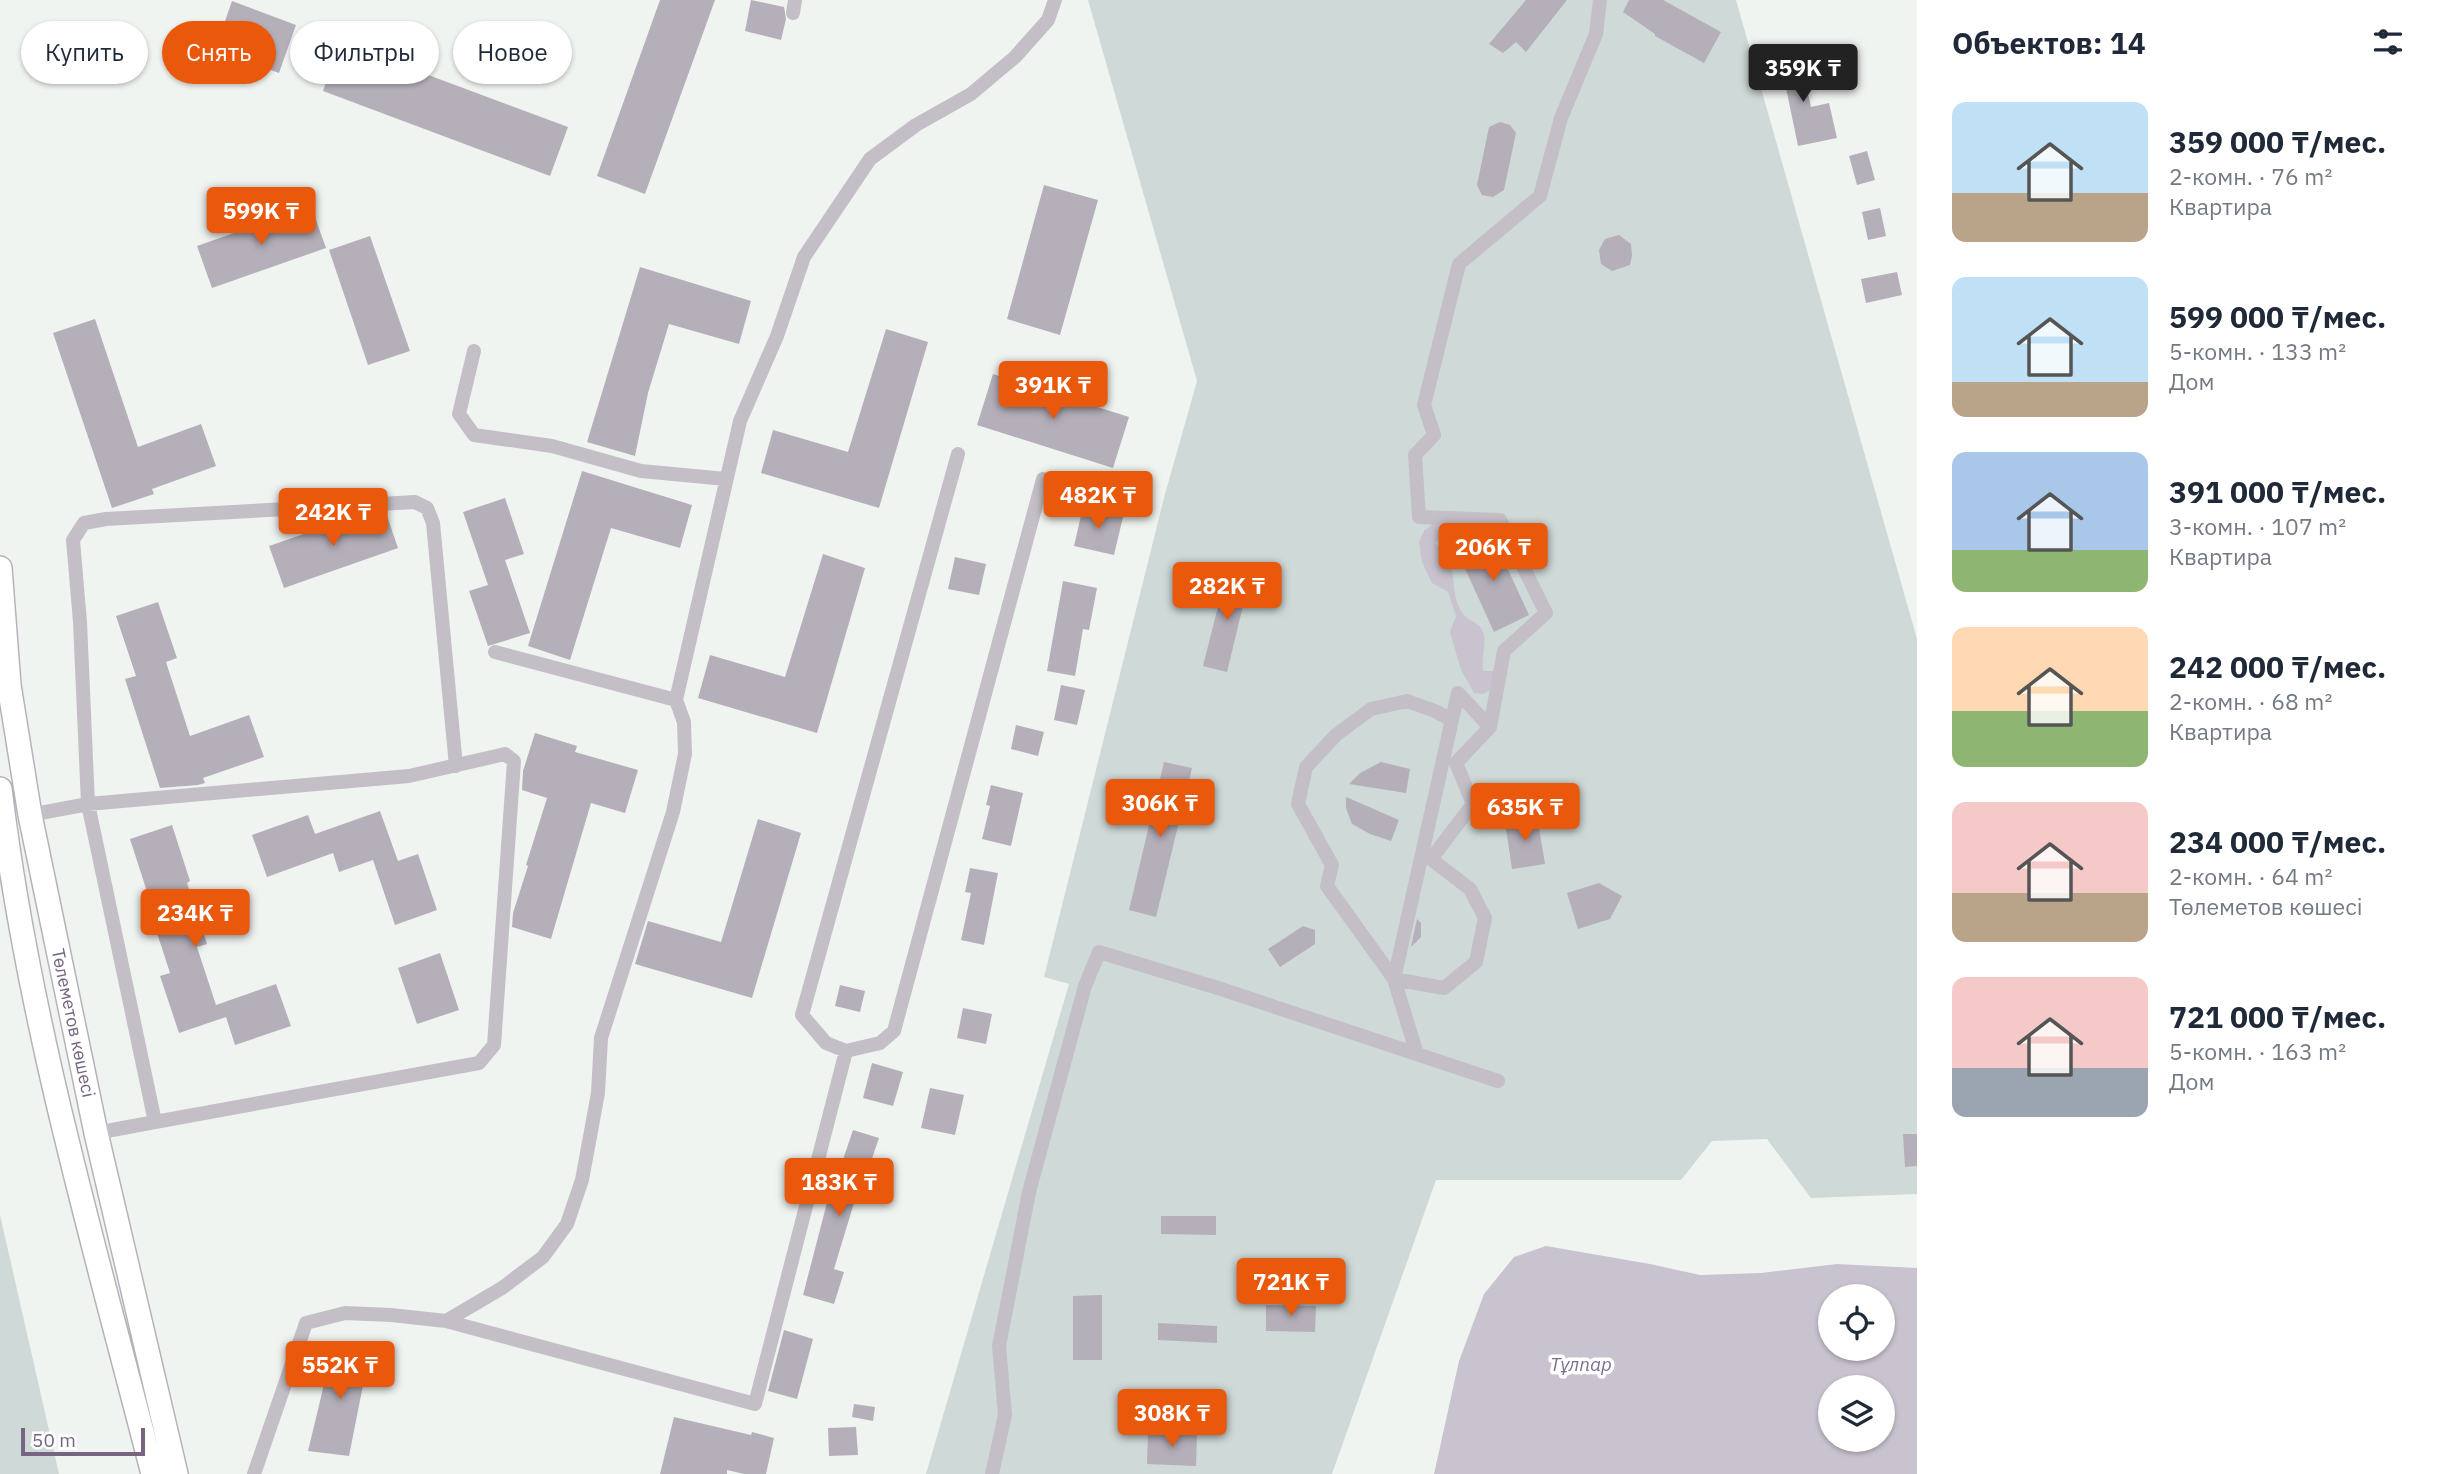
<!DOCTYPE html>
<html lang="ru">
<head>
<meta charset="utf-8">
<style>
  :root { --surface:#fff; --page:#f2f2f3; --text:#1f2937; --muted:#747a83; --accent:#ea580c }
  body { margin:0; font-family:"IBM Plex Sans",sans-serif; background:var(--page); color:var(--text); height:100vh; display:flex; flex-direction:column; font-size:26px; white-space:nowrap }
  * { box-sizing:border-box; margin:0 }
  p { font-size:23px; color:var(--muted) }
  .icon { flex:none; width:38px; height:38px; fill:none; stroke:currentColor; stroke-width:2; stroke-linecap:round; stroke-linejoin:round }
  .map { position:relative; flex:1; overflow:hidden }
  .side { display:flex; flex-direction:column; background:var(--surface); width:525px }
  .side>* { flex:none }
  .banner { position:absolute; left:21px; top:21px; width:665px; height:63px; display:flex; gap:14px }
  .fabs { position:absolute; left:1818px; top:1284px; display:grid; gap:14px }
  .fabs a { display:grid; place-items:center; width:77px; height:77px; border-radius:50%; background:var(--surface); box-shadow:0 2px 5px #0004; font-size:35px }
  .scale { position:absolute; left:21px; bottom:18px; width:124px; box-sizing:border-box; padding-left:7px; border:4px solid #766480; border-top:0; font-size:19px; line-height:24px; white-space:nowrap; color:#766480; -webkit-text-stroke:5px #fff; paint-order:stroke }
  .price { position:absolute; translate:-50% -60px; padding:0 16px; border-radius:7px; background:var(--accent); color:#fff; font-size:23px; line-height:46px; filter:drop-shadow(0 2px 4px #0008) }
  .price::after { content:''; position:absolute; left:50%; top:42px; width:21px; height:16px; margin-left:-10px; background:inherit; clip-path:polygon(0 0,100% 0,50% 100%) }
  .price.active { background:#222; color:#fff }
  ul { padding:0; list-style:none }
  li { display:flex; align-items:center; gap:21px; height:175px; padding:0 35px }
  li span { display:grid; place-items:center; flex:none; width:196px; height:140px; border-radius:14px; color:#555 }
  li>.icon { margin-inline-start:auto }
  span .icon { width:84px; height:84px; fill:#fffc; stroke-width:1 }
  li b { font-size:30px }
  h2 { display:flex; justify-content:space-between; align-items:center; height:84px; padding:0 35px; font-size:30px }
  .pill { padding:0 24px; border-radius:32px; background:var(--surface); box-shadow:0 2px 5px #0004; font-size:24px; line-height:63px }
  .pill.active { background:var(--accent); color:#fff }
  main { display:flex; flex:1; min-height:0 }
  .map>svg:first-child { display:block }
  .green { fill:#cfd9d7 }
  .water { fill:#c9c3cf; fill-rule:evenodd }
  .building { fill:#b5afba }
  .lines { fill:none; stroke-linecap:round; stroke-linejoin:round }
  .primary-casing { stroke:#b7b2ba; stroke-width:26 }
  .minor { stroke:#c4bfc6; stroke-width:14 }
  .primary { stroke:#fff; stroke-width:23 }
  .labels { text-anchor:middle; stroke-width:7; stroke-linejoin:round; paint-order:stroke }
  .street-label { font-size:18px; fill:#766480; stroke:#fff }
  .water-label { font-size:19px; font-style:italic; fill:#7f6e92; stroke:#fff }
</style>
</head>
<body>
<main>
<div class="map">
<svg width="1917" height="1474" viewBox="0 0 1917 1474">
  <rect width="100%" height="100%" fill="#f0f4f1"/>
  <!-- green -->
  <path class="green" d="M1088,0H1736L1917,639V1194L1811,1198L1767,1139L1712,1141L1681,1180H1436L1332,1474H926L1069,984L1044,977L1165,494L1197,381Z
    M0,1215L59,1474H0Z"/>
  <!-- water -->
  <path class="water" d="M1440,518L1443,534L1435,543C1463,566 1446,590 1463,614C1469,622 1480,622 1483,632C1487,642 1481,658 1483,671H1494L1496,687L1483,694L1474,693L1461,670L1450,632L1456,616L1448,592L1432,583L1422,562L1419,542L1424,531Z
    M1546,1246L1650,1264L1700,1275L1761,1273L1837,1264L1917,1268V1474H1434L1459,1361L1484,1294L1514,1257ZM1830,1297H1883V1349H1830ZM1830,1388H1883V1440H1830Z"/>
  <!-- building -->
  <path class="building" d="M660,0H715L645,194L597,176Z
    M751,0L784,7L786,19L781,40L745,31Z
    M1526,0H1567L1526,52L1516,42L1503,53L1489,44Z
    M1629,0H1663L1721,32L1704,63L1655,36V34L1623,12Z
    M232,1L296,25L279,73L215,50Z
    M340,42L568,127L550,176L323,91Z
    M1800,57L1811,107L1829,103L1837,138L1798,146L1786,88L1776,90L1771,63Z
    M1500,122L1510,125L1516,133L1504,190L1493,197L1482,195L1477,185L1489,127Z
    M1867,151L1875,180L1857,185L1849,156Z
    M1044,185L1098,200L1060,335L1007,319Z
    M311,206L326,248L212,288L197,246Z
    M1880,208L1886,236L1868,240L1862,212Z
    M1619,235L1631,244L1632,256L1630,265L1612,271L1601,264L1599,250L1605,239Z
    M370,236L410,351L368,365L329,250Z
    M640,267L751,301L739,344L669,324L648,393L635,456L587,442Z
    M1897,272L1902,295L1866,303L1861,279Z
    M95,319L138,447L201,424L216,466L152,489L154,494L112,508L53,333Z
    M886,329L928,342L879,508L761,473L773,430L848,452Z
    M993,374L1129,417L1113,468L977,425Z
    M582,471L692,505L680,548L611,528L570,660L528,646Z
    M505,498L524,554L505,560L530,633L488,646L469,591L488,585L463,512Z
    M1083,507L1123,517L1114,555L1074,546Z
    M386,513L398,548L284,588L269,546L359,515Z
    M1492,535L1529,615L1494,632L1457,551Z
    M823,554L865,568L817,733L698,698L710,655L785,677Z
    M955,557L986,564L979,595L948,589Z
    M1227,571L1250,577L1227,672L1203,666Z
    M1063,581L1097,588L1089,630L1083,629L1075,676L1047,671Z
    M158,602L177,658L166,662L190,736L249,715L264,757L203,778L205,783L198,785L160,788L125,679L136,676L116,616Z
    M1061,685L1085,690L1077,725L1054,720Z
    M1016,725L1044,732L1038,756L1011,749Z
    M535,733L577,746L575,752L638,770L625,813L591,803L551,939L512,927L513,913L528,866L526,865L547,798L522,790L523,771Z
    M1164,762L1192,768L1156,917L1129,910Z
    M1381,762L1410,769L1406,793L1349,784L1360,773Z
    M991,785L1023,793L1011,846L982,839L990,806L986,805Z
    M1346,797L1399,820L1391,841L1370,834L1352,824L1346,808Z
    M380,811L398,861L418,854L437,910L395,925L373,860L339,872L333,853L267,877L252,835L308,815L315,834Z
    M1537,816L1545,864L1512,869L1505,822Z
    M758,819L801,833L752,998L635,964L648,921L721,942Z
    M172,825L190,881L187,883L207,944L197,947L216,1005L276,984L291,1026L235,1045L226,1017L179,1033L160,976L170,973L147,902L150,901L130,839Z
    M970,868L998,873L984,945L961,940L971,893L965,892Z
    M1599,883L1622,896L1610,919L1578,929L1567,893Z
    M1417,919L1421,923V937L1411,947Z
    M1303,926L1315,930V944L1280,967L1268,949Z
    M440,953L459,1010L417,1024L398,968Z
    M840,985L865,991L860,1012L835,1006Z
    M963,1008L992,1014L986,1044L957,1038Z
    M872,1063L903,1072L893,1106L863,1098Z
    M930,1088L964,1095L955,1135L921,1128Z
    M853,1130L879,1138L863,1185L860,1183L834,1269L844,1272L834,1304L803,1295L829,1195H831Z
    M1903,1134H1917V1166L1905,1167Z
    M1161,1216H1216V1235L1161,1234Z
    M1102,1295V1360H1073V1296Z
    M1266,1305L1316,1306L1315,1332L1266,1331Z
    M1158,1323L1217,1326V1343L1158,1340Z
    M784,1330L813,1339L797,1399L768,1391Z
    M334,1343L370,1350L349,1456L308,1451Z
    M854,1404L875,1407L873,1421L852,1417Z
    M674,1417L751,1435L752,1432L774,1438L766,1474H744L727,1470V1474H660Z
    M856,1427L858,1455L829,1456L828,1428Z
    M1148,1432L1197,1433L1196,1466L1147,1464Z"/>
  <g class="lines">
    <defs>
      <path id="primary" d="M0,568L9,685L30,815L96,1133L176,1474
        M0,789C28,1021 95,1248 153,1474"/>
    </defs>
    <!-- primary casing -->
    <use href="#primary" class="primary-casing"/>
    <!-- minor -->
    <path class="minor" d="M793,13L795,0
      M474,351L459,414L474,435L552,446L641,471L726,479
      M958,454L802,1015L826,1043L846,1051L880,1043L894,1031L1043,479
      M495,652L676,700
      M1490,727L1504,651L1546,613L1500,520L1419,517L1415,455L1434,435L1424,405L1459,264L1540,196L1561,118L1596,34L1600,0
      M505,754L514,761L494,1045L479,1063L155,1122L88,804L409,776Z
      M30,815L88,804L80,622L73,540L84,523L106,519L415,502L427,508L433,523L456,766
      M1417,1054L1394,979L1458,693L1490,727L1456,763L1473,804L1431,859L1470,889L1485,918L1476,962L1444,988L1394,979L1327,886L1332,865L1298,804L1306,767L1336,735L1371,709L1407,701L1435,711L1452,720
      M96,1133L155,1122
      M446,1321L502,1288L543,1257L567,1224L582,1180L598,1093L601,1038L673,812L685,754L684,722L676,700L740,421L777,336L804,257L870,159L916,125L971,94L1015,57L1048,20L1055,0
      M254,1474L306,1323L345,1313L391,1315L446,1321L755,1404L846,1051
      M992,1474L1005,1415L999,1346L1029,1192L1085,986L1099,952L1218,988L1498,1081"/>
    <!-- primary -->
    <use href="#primary" class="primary"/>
  </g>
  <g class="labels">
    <!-- street labels -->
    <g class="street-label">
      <text transform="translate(73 1023) rotate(78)" y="6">Төлеметов көшесі</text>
    </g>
    <!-- water labels -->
    <g class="water-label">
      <text x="1581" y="1371">Тұлпар</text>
    </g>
  </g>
</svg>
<div class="fabs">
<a><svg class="icon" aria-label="locate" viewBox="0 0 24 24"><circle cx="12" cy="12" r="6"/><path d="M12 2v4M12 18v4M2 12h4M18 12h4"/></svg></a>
<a><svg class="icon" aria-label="layers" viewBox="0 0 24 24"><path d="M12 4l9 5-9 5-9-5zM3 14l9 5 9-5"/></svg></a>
</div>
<div class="scale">50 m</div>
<b class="price active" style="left:1803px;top:104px">359K ₸</b>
<b class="price" style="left:261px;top:247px">599K ₸</b>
<b class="price" style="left:1053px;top:421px">391K ₸</b>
<b class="price" style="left:1098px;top:531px">482K ₸</b>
<b class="price" style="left:333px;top:548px">242K ₸</b>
<b class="price" style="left:1493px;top:583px">206K ₸</b>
<b class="price" style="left:1227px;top:622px">282K ₸</b>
<b class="price" style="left:1160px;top:839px">306K ₸</b>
<b class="price" style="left:1525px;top:843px">635K ₸</b>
<b class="price" style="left:195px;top:949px">234K ₸</b>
<b class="price" style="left:839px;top:1218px">183K ₸</b>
<b class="price" style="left:1291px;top:1318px">721K ₸</b>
<b class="price" style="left:340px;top:1401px">552K ₸</b>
<b class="price" style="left:1172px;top:1449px">308K ₸</b>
<div class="banner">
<a class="pill">Купить</a>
<a class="pill active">Снять</a>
<a class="pill">Фильтры</a>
<a class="pill">Новое</a>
</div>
</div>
<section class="side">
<h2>Объектов: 14<svg class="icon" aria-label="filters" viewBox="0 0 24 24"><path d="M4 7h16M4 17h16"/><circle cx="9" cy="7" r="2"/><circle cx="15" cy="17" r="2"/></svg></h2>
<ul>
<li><span style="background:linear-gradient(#bfe0f5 65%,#b9a48a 0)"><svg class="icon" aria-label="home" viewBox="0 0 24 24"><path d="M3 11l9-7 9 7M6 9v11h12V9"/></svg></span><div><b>359 000 ₸/мес.</b><p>2-комн. · 76 m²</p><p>Квартира</p></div></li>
<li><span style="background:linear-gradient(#bfe0f5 75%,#b9a48a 0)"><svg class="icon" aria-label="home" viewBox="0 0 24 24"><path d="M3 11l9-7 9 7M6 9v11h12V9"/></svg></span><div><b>599 000 ₸/мес.</b><p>5-комн. · 133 m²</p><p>Дом</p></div></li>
<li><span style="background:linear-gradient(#a9c7e8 70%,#8fb573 0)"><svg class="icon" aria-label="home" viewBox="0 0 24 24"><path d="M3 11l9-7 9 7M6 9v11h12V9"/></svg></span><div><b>391 000 ₸/мес.</b><p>3-комн. · 107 m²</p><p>Квартира</p></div></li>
<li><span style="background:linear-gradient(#ffd9b3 60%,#8fb573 0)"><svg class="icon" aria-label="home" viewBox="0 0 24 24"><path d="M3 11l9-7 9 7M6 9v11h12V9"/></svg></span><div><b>242 000 ₸/мес.</b><p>2-комн. · 68 m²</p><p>Квартира</p></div></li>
<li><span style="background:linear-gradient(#f6c9c9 65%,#b9a48a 0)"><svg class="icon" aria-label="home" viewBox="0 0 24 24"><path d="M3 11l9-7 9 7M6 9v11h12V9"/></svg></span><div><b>234 000 ₸/мес.</b><p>2-комн. · 64 m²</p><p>Төлеметов көшесі</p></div></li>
<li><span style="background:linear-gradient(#f6c9c9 65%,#9aa5b1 0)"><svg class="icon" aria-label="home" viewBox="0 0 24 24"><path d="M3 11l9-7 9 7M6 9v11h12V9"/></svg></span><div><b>721 000 ₸/мес.</b><p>5-комн. · 163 m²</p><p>Дом</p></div></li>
</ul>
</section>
</main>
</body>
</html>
